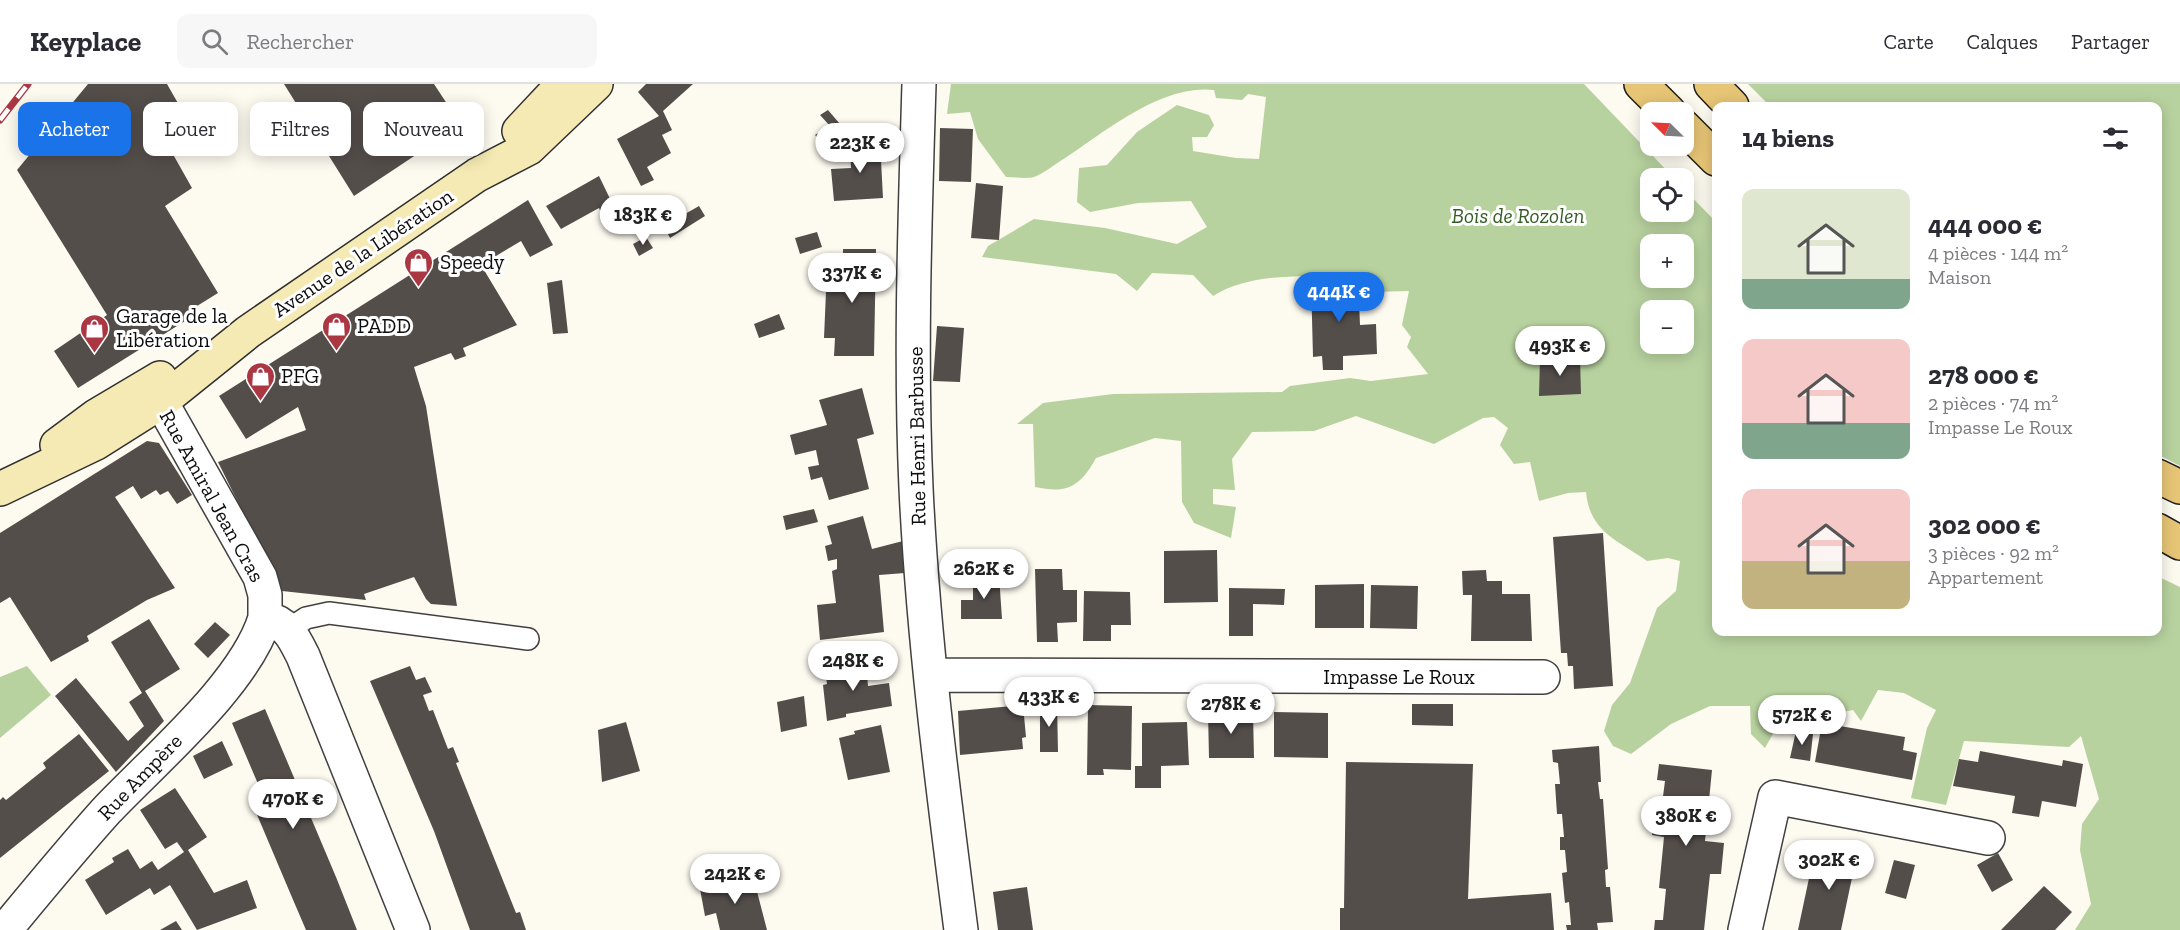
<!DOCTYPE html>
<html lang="fr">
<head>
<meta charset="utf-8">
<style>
  :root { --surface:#fff; --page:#f7f7f7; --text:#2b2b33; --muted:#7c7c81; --line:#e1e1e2; --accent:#1a73e8 }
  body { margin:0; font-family:"Zilla Slab",serif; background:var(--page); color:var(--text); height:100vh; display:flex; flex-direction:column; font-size:22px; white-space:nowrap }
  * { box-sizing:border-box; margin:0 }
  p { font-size:20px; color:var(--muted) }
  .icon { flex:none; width:33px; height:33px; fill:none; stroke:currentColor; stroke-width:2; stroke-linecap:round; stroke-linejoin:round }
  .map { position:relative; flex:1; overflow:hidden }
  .drawer { position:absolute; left:1712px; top:18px; width:450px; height:534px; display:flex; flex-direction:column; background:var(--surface); border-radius:12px; box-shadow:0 3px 15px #0003 }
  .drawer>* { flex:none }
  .banner { position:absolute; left:18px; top:18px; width:570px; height:54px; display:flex; gap:12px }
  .needle { width:39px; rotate:294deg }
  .buttons { position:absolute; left:1640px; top:18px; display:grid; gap:12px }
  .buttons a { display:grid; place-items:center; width:54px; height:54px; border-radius:12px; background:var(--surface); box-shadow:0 3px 15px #0003; font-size:30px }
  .price { position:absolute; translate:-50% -51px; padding:0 14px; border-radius:21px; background:#fff; color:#222; font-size:20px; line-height:39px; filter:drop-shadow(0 2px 3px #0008) }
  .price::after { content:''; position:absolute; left:50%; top:36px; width:18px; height:14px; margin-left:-9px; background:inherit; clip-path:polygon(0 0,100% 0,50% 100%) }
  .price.selected { background:var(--accent); color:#fff }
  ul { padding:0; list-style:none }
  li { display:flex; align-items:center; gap:18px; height:150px; padding:0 30px }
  li span { display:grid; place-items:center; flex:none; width:168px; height:120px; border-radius:12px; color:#555 }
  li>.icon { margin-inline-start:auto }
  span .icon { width:72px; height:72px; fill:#fffc; stroke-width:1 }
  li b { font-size:26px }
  h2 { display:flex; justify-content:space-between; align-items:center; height:72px; padding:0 30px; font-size:26px }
  .chip { padding:0 21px; border-radius:12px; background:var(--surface); box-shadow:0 3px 15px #0003; font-size:21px; line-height:54px }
  .chip.selected { background:var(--accent); color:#fff }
  header { display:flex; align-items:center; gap:36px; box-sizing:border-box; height:84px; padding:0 30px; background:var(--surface); border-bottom:2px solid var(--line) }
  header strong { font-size:28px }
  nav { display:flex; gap:33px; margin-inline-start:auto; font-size:21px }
  .search { width:420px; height:54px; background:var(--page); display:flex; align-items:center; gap:15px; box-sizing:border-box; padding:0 21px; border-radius:12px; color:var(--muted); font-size:22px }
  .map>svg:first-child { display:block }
  .forest { fill:#b8d29f; fill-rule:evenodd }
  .building { fill:#544e4b }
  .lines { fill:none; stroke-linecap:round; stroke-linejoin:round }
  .service-casing { stroke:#404040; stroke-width:24 }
  .minor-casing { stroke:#404040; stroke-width:36 }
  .secondary-casing { stroke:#2f2f2f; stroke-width:36 }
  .primary-casing { stroke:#1e1e1e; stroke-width:36 }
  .service { stroke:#fff; stroke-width:21 }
  .minor { stroke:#fff; stroke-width:33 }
  .secondary { stroke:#f5eab3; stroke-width:33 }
  .primary { stroke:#e7c576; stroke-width:33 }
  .rail-casing { stroke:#ab3743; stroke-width:7 }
  .rail { stroke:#fff; stroke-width:4.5; stroke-dasharray:14; stroke-linecap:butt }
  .labels { text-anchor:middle; stroke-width:6; stroke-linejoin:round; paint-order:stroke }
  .park-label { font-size:21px; font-style:italic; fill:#345d26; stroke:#fff }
  .street-label { font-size:21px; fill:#0d0d0d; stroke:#fff }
  .poi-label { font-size:21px; fill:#0d0d0d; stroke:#fff; text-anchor:start }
</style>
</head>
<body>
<header>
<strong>Keyplace</strong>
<div class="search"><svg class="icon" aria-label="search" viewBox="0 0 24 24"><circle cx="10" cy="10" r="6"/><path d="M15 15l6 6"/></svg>Rechercher</div>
<nav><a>Carte</a><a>Calques</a><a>Partager</a></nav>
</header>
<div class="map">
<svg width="2180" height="846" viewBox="0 0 2180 846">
  <rect width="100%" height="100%" fill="#fdfaf0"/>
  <!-- forest -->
  <path class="forest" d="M951,0H1584L1674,94H1650V128H1683V104L1716,138V548H2157V492L2180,503V846H2075L2091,820L2080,766L2082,740L2099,715L2081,652L2069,663L1964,657L1946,721L1911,714L1927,644L1936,626L1904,609L1878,606L1861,637L1853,626L1778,641L1765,664L1751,650L1750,622H1710L1671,640L1631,670L1613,662L1604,647L1612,621L1630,599L1657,524L1676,507L1680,477L1668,474L1647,477C1616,455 1590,448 1586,408L1568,409L1539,417L1530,378L1514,380L1500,361L1508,344L1494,333L1483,334L1434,360L1356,332L1314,347L1252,348L1232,375L1235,406L1213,405V420L1236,423L1231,454L1194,439L1182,418L1181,357L1155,354L1096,374C1080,403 1067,410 1035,403L1033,340H1017L1043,319L1113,310L1282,308L1290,302L1350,294L1371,297L1428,290L1407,263L1411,253L1402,241L1409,207L1370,208L1361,193C1314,193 1255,186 1213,212L1193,191L1152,189L1137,207L1116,190L982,173L988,162L1034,135L1105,144L1177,160L1207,143L1191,117L1138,119L1090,128L1077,118L1079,84L1107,81L1137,48L1177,21L1209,31L1214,41L1207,53H1192L1193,67L1236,74L1259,75L1266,13L1248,10L1242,16L1216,14L1214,6C1160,0 1104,49 1062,76C1054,81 1043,90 1034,93C1026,95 1015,93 1006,93L978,55L970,28L947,30ZM1650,160H1683V194H1650ZM1650,226H1683V260H1650Z
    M1748,0H2180V382L2157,370V22H1770Z
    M27,582L51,611L0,654V593Z"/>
  <!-- building -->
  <path class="building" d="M88,0H167L187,35L161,49L192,104L165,122L218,209L189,227L193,232L78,304L54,267L107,231L17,86Z
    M284,0H434L461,41L354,112Z
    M646,0H693L663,27L672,46L662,51L671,69L647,83L654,96L641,102L617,55L659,32L638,8Z
    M828,26L846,47L825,61L815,51L830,42L820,31Z
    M940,44L973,45L971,98L939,97Z
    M880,57L883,114L834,117L831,85L851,84L850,60Z
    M599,92L614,123L602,130L599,124L561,145L546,122Z
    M976,99L1003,102L999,156L971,154Z
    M528,116L553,161L530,173L521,157L481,181L517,241L463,264L466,272L455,276L451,269L414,283L426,322L457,522L431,520L426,515L414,493L364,510L366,516L282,507L218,378L306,346L298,323L246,355L219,312Z
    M699,122L705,132L670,154L664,142Z
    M817,148L822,163L800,170L795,154Z
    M646,153L653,164L639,172L633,160Z
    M843,165H876L874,272H834L835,254H824L827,184L843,183Z
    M1358,194L1360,241L1376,240L1377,270L1343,272V286H1323L1322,272L1313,273L1311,196Z
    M562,196L568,249L553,250L547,199Z
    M779,230L785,245L759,254L754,240Z
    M937,242L964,244L960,298L933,297Z
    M1540,274H1580L1581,310L1539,312Z
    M862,304L874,350L857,355L869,405L829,416L822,393L811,396L808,383L819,381L816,366L795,371L790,351L827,341L819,316Z
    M147,357L159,359L192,411L177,420L168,407L160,411L156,406L141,415L133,402L115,413L175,504L147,516L87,552L89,557L51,578L10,513L0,519V449Z
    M814,425L818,438L786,446L783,432Z
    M863,432L872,465L903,457L905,489L879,491L884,548L820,556L817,521L836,519L832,487L837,485V475L828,477L825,462L832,460L827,442Z
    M1603,449L1613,602L1574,605L1573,582H1568L1567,569H1561L1553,453Z
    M1217,466L1218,518L1164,519V467Z
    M1035,485H1062L1063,506H1077V538L1057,539L1058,558H1037Z
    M1486,486L1487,497H1502V510H1530L1532,557H1471L1472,511H1463L1462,487Z
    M999,491L1002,535H961V516H973V493Z
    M1364,500V544H1315V501Z
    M1371,501L1418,502L1417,545L1370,544Z
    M1229,504L1285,505L1284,521L1253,520V552H1229Z
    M1084,507L1130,508L1131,541H1111V557H1083Z
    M149,535L180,585L145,607L164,637L116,688L55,612L76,594L128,657L144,642L129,618L142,609L111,558Z
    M215,538L230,551L208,574L194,560Z
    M866,579L868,602L889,599L892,622L846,630V633L827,637L823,601L827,600L825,585Z
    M410,582L416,596L425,593L432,608L423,611L429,627L433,626L448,665L453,663L459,678L456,679L516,829L520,828L526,846H470L434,747L370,597Z
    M804,612L807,642L781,648L777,618Z
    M1040,619H1057L1058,668H1040Z
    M1412,620H1453V642L1412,641Z
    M1023,621L1026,653L1022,654L1023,665L960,671L958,627Z
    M1088,621L1132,622L1131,686L1103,685L1104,691H1087Z
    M265,625L336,793L357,846H306L291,811L255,726L267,721L232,639Z
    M1208,628H1253L1254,674H1209Z
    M1274,628L1328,629V674L1274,673Z
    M626,638L640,687L602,698L598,646Z
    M1187,638L1189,681L1161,682V704H1135V682H1142V639Z
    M1822,639L1905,653L1903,666L1917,669L1912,696L1815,678Z
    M881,641L890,688L848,696L839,654L855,650L854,647Z
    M1796,647L1813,650L1810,677L1790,674Z
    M79,650L109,687L0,774V716L3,713L6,716L46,684L43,679Z
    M222,657L233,681L204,695L193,672Z
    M1599,662L1601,698H1598L1600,715H1603L1608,785L1605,786L1606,803H1610L1613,838L1597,839L1598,846H1567L1566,841H1571L1569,818L1565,819L1562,789L1567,788L1565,766H1560V753H1564L1562,730H1557L1555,700H1560L1558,679L1553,678L1552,666Z
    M1980,667L2062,682L2063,676L2083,680L2076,723L2042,717L2039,733L2012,729L2015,712L1953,702L1959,675L1978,678Z
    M1346,678L1473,680L1468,815L1551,809L1554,846H1340V824H1344Z
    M1659,680L1712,686L1705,757L1724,759L1721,790H1710L1704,846H1654L1655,836H1663L1666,805L1659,804L1664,753L1652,751L1654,727L1661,728L1665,697L1657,696Z
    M175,704L207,753L188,766L214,809L247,796L257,824L197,846L170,801L154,811L150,804L106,831L85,796L114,778L112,774L128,765L140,785L152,777L158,786L184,768L177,758L165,765L140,726Z
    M1815,766L1868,777L1865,792L1853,789L1841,846H1798Z
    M1998,769L2013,796L1992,808L1977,781Z
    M1894,776L1915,781L1906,815L1885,809Z
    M753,792L767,846H720L716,829L705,832L700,805Z
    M2044,802L2072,828L2055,846H2001Z
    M1027,803L1033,846H998L993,808Z
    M176,837L182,846H160Z"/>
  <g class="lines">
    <defs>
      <path id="service" d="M288,546L306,534L329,529L528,555"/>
      <path id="minor" d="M919,0C915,134 910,269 916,404C923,552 942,699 961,846
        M151,300L260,493L265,511V534C287,538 294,554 303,572L413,846
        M931,591L1543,593
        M5,846C38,806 71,766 106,727C154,676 245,600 265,534
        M1745,846L1775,713L1988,754"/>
      <path id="secondary" d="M519,47L563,0
        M57,361L96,332L160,294
        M0,405L96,359L161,318L248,248L477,91L529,64L596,0"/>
      <path id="primary" d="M1641,0L1669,28
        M1711,0L1732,22
        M1683,42L1716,75
        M2157,392L2180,403
        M2157,446L2180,459"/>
    </defs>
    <!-- service casing -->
    <use href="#service" class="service-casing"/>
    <!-- minor casing -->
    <use href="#minor" class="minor-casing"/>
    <!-- secondary casing -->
    <use href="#secondary" class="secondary-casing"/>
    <!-- primary casing -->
    <use href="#primary" class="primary-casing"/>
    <!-- service -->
    <use href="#service" class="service"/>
    <!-- minor -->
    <use href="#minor" class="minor"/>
    <!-- secondary -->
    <use href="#secondary" class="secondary"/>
    <!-- primary -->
    <use href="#primary" class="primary"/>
    <defs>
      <path id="rail" d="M0,36L28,0"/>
    </defs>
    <!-- rail casing -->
    <use href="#rail" class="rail-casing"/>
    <!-- rail -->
    <use href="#rail" class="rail"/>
  </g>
  <!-- icons -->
  <defs>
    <symbol id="shop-pin" viewBox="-11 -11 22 30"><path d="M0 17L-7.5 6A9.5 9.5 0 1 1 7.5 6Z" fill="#ab3743" stroke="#fff"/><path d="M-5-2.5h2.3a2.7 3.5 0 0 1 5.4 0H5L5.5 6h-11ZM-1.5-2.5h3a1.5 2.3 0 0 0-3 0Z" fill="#fff"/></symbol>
  </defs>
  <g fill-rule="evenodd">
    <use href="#shop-pin" x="402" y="162" width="33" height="45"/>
    <use href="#shop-pin" x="320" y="226" width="33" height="45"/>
    <use href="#shop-pin" x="78" y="228" width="33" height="45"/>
    <use href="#shop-pin" x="244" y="276" width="33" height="45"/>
  </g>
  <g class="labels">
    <!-- park labels -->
    <g class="park-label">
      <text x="1518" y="139">Bois de Rozolen</text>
    </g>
    <!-- street labels -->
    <g class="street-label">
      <text transform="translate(363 169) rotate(-34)" y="7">Avenue de la Libération</text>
      <text transform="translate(917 352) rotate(-91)" y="7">Rue Henri Barbusse</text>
      <text transform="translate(212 412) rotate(61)" y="7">Rue Amiral Jean Cras</text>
      <text x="1399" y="600">Impasse Le Roux</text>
      <text transform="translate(140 693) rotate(-46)" y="7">Rue Ampère</text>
    </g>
    <!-- poi labels -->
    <g class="poi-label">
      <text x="440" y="185">Speedy</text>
      <text x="116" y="239">Garage de la<tspan x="116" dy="24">Libération</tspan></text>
      <text x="357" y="249">PADD</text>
      <text x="281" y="299">PFG</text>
    </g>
  </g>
</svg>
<div class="buttons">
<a><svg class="needle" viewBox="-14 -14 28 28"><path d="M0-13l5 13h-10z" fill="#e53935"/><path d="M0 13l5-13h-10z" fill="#7c7c81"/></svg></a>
<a><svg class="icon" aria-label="locate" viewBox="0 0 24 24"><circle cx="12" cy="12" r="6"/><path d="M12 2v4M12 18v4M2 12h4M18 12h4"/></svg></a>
<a>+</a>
<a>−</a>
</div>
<b class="price" style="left:860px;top:90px">223K €</b>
<b class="price" style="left:643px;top:162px">183K €</b>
<b class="price" style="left:852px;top:220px">337K €</b>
<b class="price selected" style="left:1339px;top:239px">444K €</b>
<b class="price" style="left:1560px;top:293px">493K €</b>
<b class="price" style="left:984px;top:516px">262K €</b>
<b class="price" style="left:853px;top:608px">248K €</b>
<b class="price" style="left:1049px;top:644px">433K €</b>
<b class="price" style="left:1231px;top:651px">278K €</b>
<b class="price" style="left:1802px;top:662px">572K €</b>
<b class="price" style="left:293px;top:746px">470K €</b>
<b class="price" style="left:1686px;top:763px">380K €</b>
<b class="price" style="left:1829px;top:807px">302K €</b>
<b class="price" style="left:735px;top:821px">242K €</b>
<div class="banner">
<a class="chip selected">Acheter</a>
<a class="chip">Louer</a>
<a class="chip">Filtres</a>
<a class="chip">Nouveau</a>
</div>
<section class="drawer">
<h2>14 biens<svg class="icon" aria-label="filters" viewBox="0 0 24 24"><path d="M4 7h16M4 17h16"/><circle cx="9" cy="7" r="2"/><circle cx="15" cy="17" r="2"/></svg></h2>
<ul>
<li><span style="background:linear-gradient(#dfe7d0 75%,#7fa58c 0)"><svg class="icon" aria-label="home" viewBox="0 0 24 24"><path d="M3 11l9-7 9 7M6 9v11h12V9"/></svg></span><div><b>444 000 €</b><p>4 pièces · 144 m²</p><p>Maison</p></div></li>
<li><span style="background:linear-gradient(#f6c9c9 70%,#7fa58c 0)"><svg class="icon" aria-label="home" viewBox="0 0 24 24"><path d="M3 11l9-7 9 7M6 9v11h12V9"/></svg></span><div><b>278 000 €</b><p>2 pièces · 74 m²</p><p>Impasse Le Roux</p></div></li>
<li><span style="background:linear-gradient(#f6c9c9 60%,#c2b280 0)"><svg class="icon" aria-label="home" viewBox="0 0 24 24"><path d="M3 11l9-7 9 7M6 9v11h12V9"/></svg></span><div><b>302 000 €</b><p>3 pièces · 92 m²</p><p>Appartement</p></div></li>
</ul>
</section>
</div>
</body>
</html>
